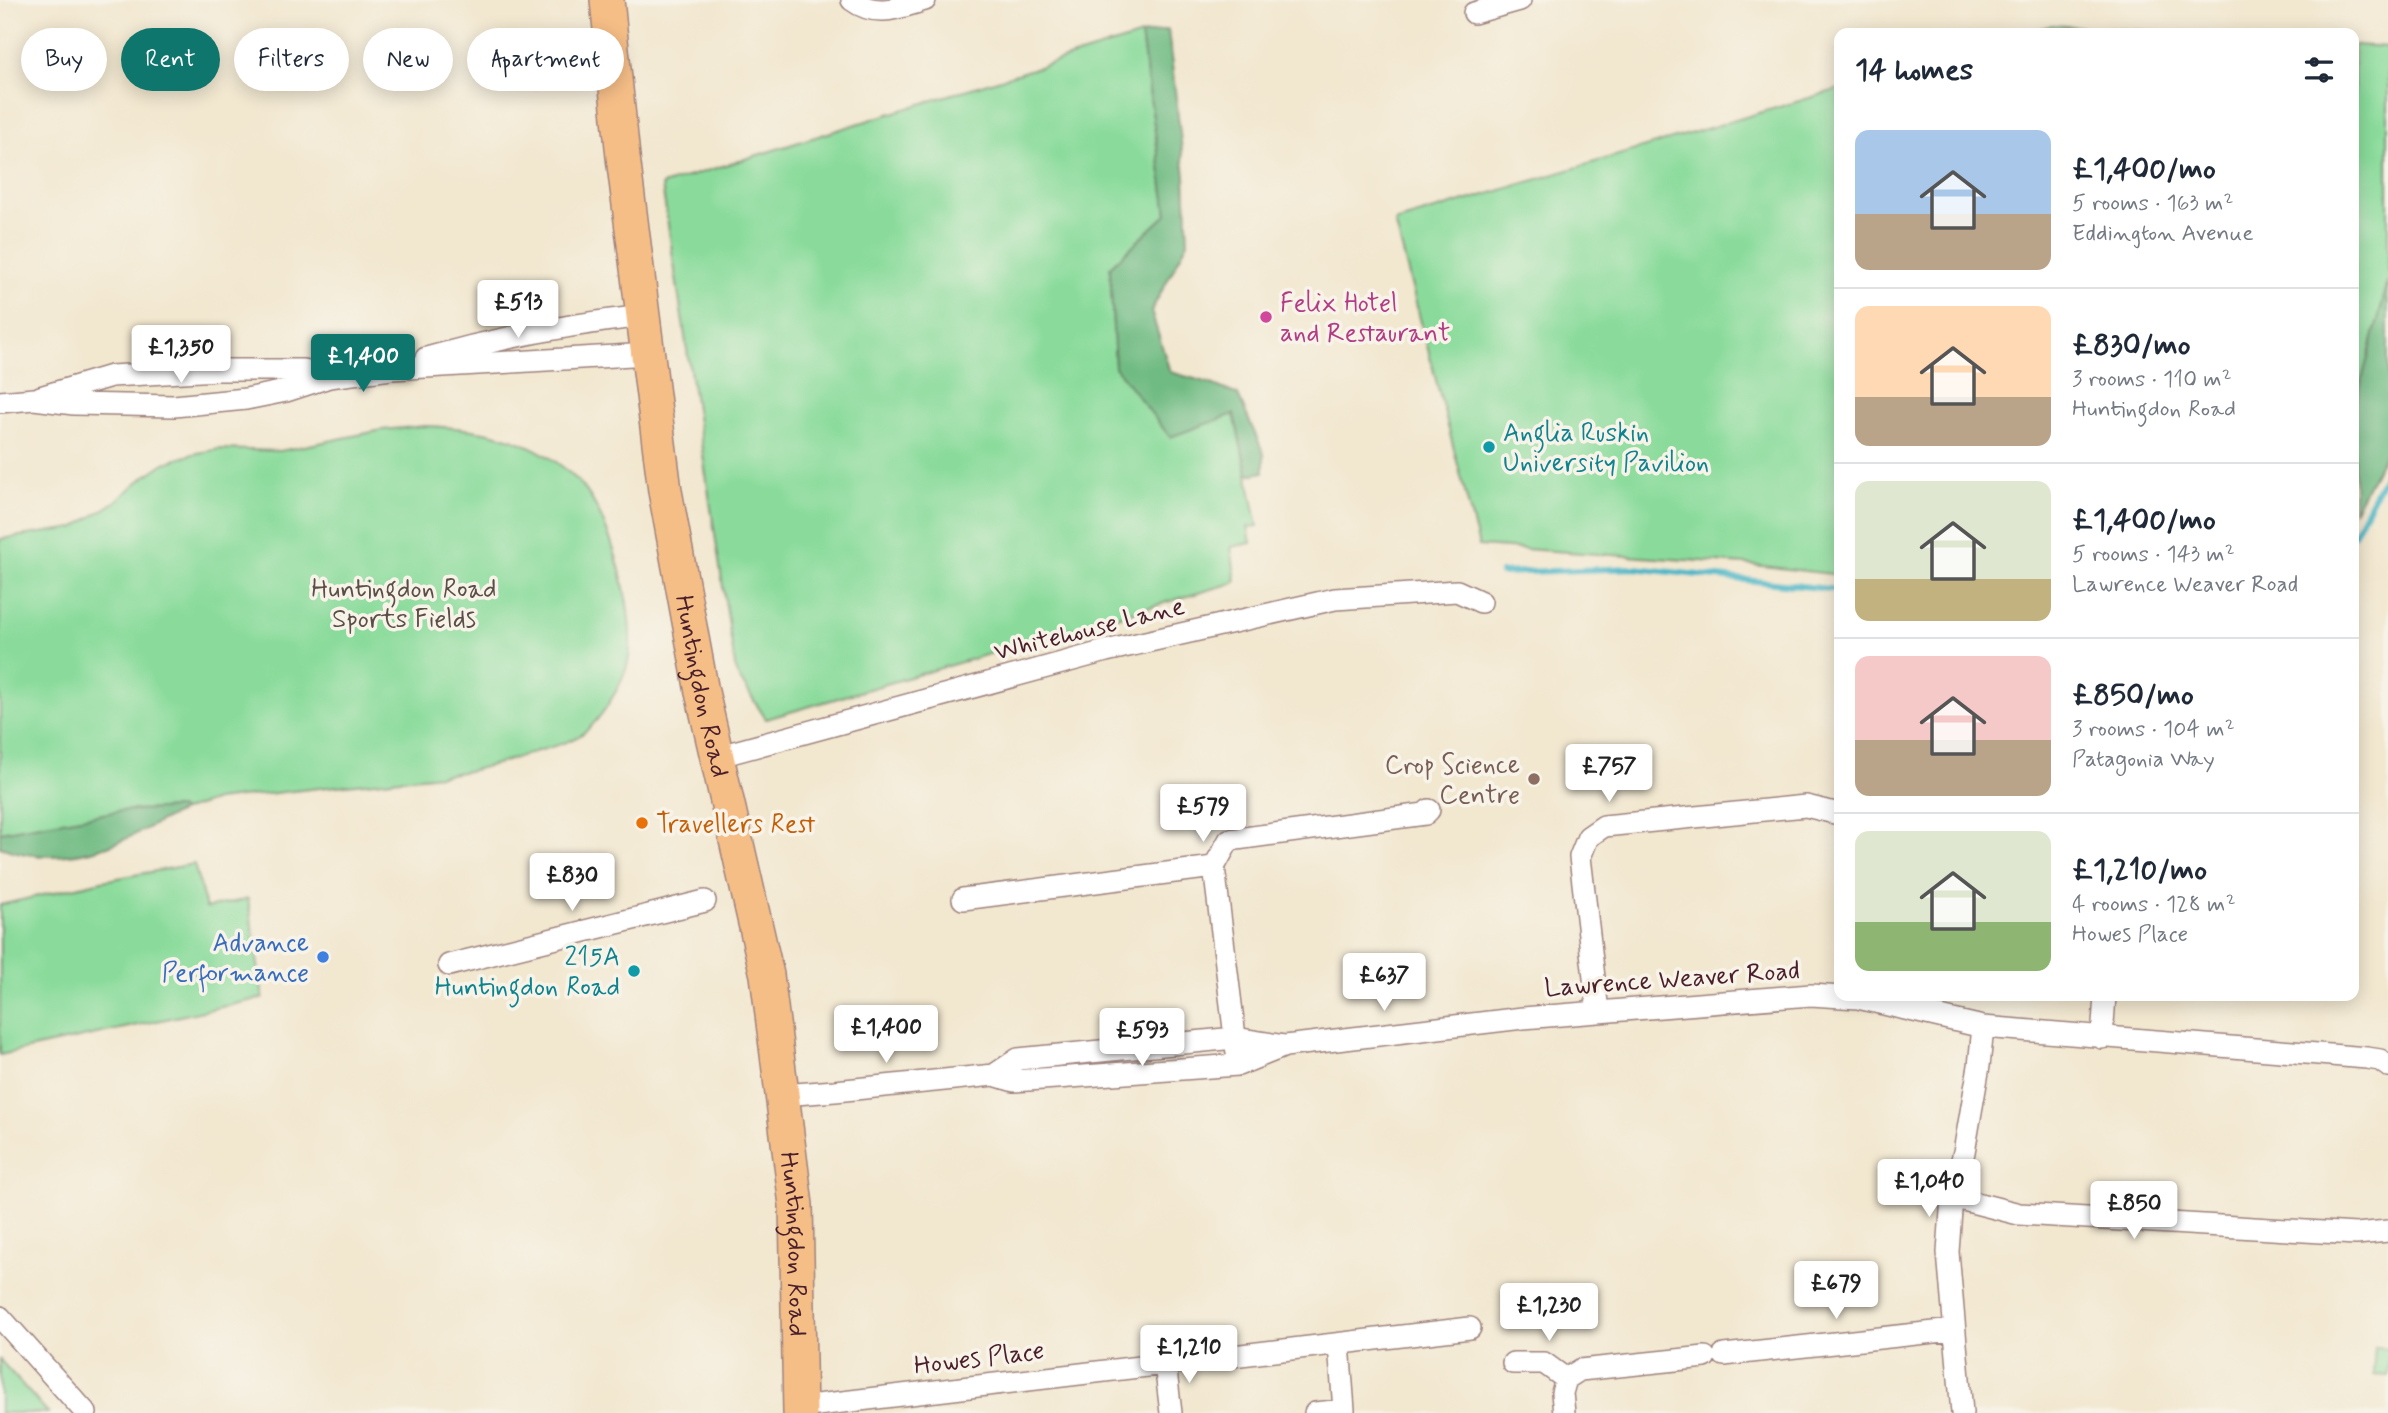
<!DOCTYPE html>
<html lang="en">
<head>
<meta charset="utf-8">
<style>
  :root { --surface:#fff; --page:#f2f2f3; --text:#1f2937; --muted:#747a83; --line:#e0e1e3; --accent:#0f766e }
  body { margin:0; font-family:Mynerve,sans-serif; background:var(--page); color:var(--text); height:100vh; display:flex; flex-direction:column; font-size:26px; white-space:nowrap }
  * { box-sizing:border-box; margin:0 }
  p { font-size:23px; color:var(--muted) }
  .icon { flex:none; width:38px; height:38px; fill:none; stroke:currentColor; stroke-width:2; stroke-linecap:round; stroke-linejoin:round }
  .map { position:relative; flex:1; overflow:hidden }
  .drawer { position:absolute; left:1834px; top:28px; width:525px; height:973px; display:flex; flex-direction:column; background:var(--surface); border-radius:14px; box-shadow:0 4px 18px #0003 }
  .drawer>* { flex:none }
  .banner { position:absolute; left:21px; top:28px; width:665px; height:63px; display:flex; gap:14px }
  .price { position:absolute; translate:-50% -60px; padding:0 16px; border-radius:7px; background:#fff; color:#222; font-size:23px; line-height:46px; filter:drop-shadow(0 2px 4px #0008) }
  .price::after { content:''; position:absolute; left:50%; top:42px; width:21px; height:16px; margin-left:-10px; background:inherit; clip-path:polygon(0 0,100% 0,50% 100%) }
  .price.current { background:var(--accent); color:#fff }
  ul { padding:0; list-style:none }
  li { display:flex; align-items:center; gap:21px; height:175px; padding:0 21px }
  li+li { border-top:2px solid var(--line) }
  li span { display:grid; place-items:center; flex:none; width:196px; height:140px; border-radius:14px; color:#555 }
  li>.icon { margin-inline-start:auto }
  span .icon { width:84px; height:84px; fill:#fffc; stroke-width:1 }
  li b { font-size:30px }
  h2 { display:flex; justify-content:space-between; align-items:center; height:84px; padding:0 21px; font-size:30px }
  .tag { padding:0 24px; border-radius:32px; background:var(--surface); box-shadow:0 4px 18px #0003; font-size:24px; line-height:63px }
  .tag.current { background:var(--accent); color:#fff }
  .map>svg:first-child { display:block }
  .green { fill:#8adb9b; stroke:#6a7d63; stroke-width:2 }
  .forest { fill:#6fbb83; stroke:#5c6d57; stroke-width:2 }
  .lines { fill:none; stroke-linecap:round; stroke-linejoin:round }
  .stream { stroke:#4bb7c7; stroke-width:6 }
  .minor-casing { stroke:#9e837d; stroke-width:24 }
  .primary-casing { stroke:#9e837d; stroke-width:36 }
  .minor { stroke:#fff; stroke-width:21 }
  .primary { stroke:#f6be87; stroke-width:33 }
  .hotel-dot { fill:#d1479c; stroke:#f7f3e8; stroke-width:2.5 }
  .culture-dot { fill:#0f9aa8; stroke:#f7f3e8; stroke-width:2.5 }
  .education-dot { fill:#8d6e63; stroke:#f7f3e8; stroke-width:2.5 }
  .food-dot { fill:#e8710a; stroke:#f7f3e8; stroke-width:2.5 }
  .shop-dot { fill:#3f7fe0; stroke:#f7f3e8; stroke-width:2.5 }
  .labels { text-anchor:middle; stroke-width:7; stroke-linejoin:round; paint-order:stroke }
  .hotel-label { font-size:26px; fill:#b23c85; stroke:#f7f3e8; text-anchor:start }
  .culture-label { font-size:26px; fill:#0d838f; stroke:#f7f3e8; text-anchor:start }
  .park-label { font-size:26px; fill:#5a4e47; stroke:#f7f3e8 }
  .street-label { font-size:26px; fill:#4a1f2b; stroke:#f7f3e8 }
  .education-label { font-size:26px; fill:#785e54; stroke:#f7f3e8; text-anchor:end }
  .food-label { font-size:26px; fill:#c56008; stroke:#f7f3e8; text-anchor:start }
  .shop-label { font-size:26px; fill:#366cbe; stroke:#f7f3e8; text-anchor:end }
</style>
</head>
<body>
<div class="map">
<svg width="2388" height="1413" viewBox="0 0 2388 1413">
  <rect width="100%" height="100%" fill="#f7f3e8"/>
  <filter id="ink" filterUnits="userSpaceOnUse"><feTurbulence type="fractalNoise" baseFrequency=".0143" numOctaves="2"/><feDisplacementMap in="SourceGraphic" scale="14" xChannelSelector="R" yChannelSelector="G"/><feConvolveMatrix kernelMatrix="1 2 1 2 8 2 1 2 1" color-interpolation-filters="sRGB"/></filter>
  <filter id="wash" filterUnits="userSpaceOnUse"><feTurbulence type="fractalNoise" baseFrequency=".00686" numOctaves="4" result="noise"/><feDisplacementMap in="SourceGraphic" scale="28" xChannelSelector="R" yChannelSelector="G"/><feGaussianBlur stdDeviation="1.57" result="paint"/><feColorMatrix in="noise" values="0 0 0 0 0 0 0 0 0 0 0 0 0 0 0 0 0 1.4 0 .05"/><feComposite in="paint" operator="in"/></filter>
  <g filter="url(#wash)">
    <rect width="100%" height="100%" fill="#f2e7cf"/>
    <!-- green -->
    <path class="green" d="M2052,25L2177,33H2026Z
      M1141,35L1167,214L1110,267L1115,367L1234,413L1258,526L1248,527L1251,543L1231,547L1236,582L766,719L736,673L662,185Z
      M2354,45L2388,47V282L2354,410Z
      M1839,89V575L1745,564L1479,546L1395,222Z
      M425,426C484,428 536,437 579,482C611,516 638,617 628,662C623,684 599,724 579,736C565,744 549,748 534,752C514,759 494,765 473,770C445,776 413,777 384,781C328,787 272,793 216,800L183,811L179,808L120,811L0,832V539L74,528L115,502L144,477L165,463L193,454L219,449L280,451L382,430Z
      M194,864L206,908L248,899L263,998L0,1055V905L102,881Z
      M2375,1347L2388,1348V1376L2373,1375Z
      M0,1360L48,1413H0Z"/>
    <!-- forest -->
    <path class="forest" d="M1168,30L1185,176L1188,242L1151,311L1170,372L1209,383L1238,395L1264,454V472L1248,475L1234,414L1170,437L1115,367L1110,267L1167,214L1141,35Z
      M2388,282V448L2354,511V410Z
      M179,808L183,811C162,819 144,831 123,840C85,857 40,862 0,847V832L120,811Z"/>
    <g class="lines">
      <!-- stream -->
      <path class="stream" d="M2354,534L2388,469
        M1501,573L1634,568L1839,590"/>
    </g>
  </g>
  <g filter="url(#ink)">
    <g class="lines">
      <defs>
        <path id="minor" d="M852,0C876,18 898,8 925,0
          M1474,13L1520,0
          M426,358C498,338 570,324 644,316
          M40,397L111,376L218,370H304L328,377
          M0,402L34,399L74,404L174,406L246,399L286,391L329,377L391,369L649,354
          M716,757L1106,651L1335,599L1457,591L1481,602
          M963,899L1214,867
          M449,965L705,901
          M1598,1012L1580,857L1588,837L1604,826L1806,806L1839,814
          M2102,1038L2105,996
          M1237,1053L1214,867L1229,840L1425,814L1429,810
          M994,1075L1018,1059L1235,1038L1285,1046L1523,1018L1811,995L1858,998L1983,1027L2367,1058L2380,1060L2388,1066
          M782,1095L835,1091L994,1075L1014,1081L1238,1065L1285,1046
          M1952,1197L2019,1214L2356,1234L2388,1231
          M0,1317L86,1413
          M1724,1355L1953,1330
          M1165,1363L1171,1413
          M1513,1363H1544L1566,1379
          M800,1407L1470,1328
          M1315,1413L1344,1410L1339,1344
          M1564,1413L1562,1393L1566,1379L1580,1370L1705,1357
          M1962,1413L1948,1252L1952,1197L1964,1152L1979,1066L1983,1027"/>
        <g id="primary">
          <path id="s1" d="M607,0L623,157L665,491L702,692L767,975L796,1205L800,1413"/>
        </g>
      </defs>
      <!-- minor casing -->
      <use href="#minor" class="minor-casing"/>
      <!-- primary casing -->
      <use href="#primary" class="primary-casing"/>
      <!-- minor -->
      <use href="#minor" class="minor"/>
      <!-- primary -->
      <use href="#primary" class="primary"/>
    </g>
  </g>
  <!-- markers -->
  <circle class="hotel-dot" cx="1266" cy="317" r="7"/>
  <g class="culture-dot">
    <circle cx="1489" cy="447" r="7"/>
    <circle cx="634" cy="971" r="7"/>
  </g>
  <circle class="education-dot" cx="1534" cy="779" r="7"/>
  <circle class="food-dot" cx="642" cy="823" r="7"/>
  <circle class="shop-dot" cx="323" cy="957" r="7"/>
  <g class="labels">
    <!-- hotel labels -->
    <g class="hotel-label">
      <text x="1280" y="311">Felix Hotel<tspan x="1280" dy="30">and Restaurant</tspan></text>
    </g>
    <!-- culture labels -->
    <g class="culture-label">
      <text x="1503" y="441">Anglia Ruskin<tspan x="1503" dy="30">University Pavilion</tspan></text>
      <text x="620" y="965" text-anchor="end">215A<tspan x="620" dy="30">Huntingdon Road</tspan></text>
    </g>
    <!-- park labels -->
    <g class="park-label">
      <text x="404" y="597">Huntingdon Road<tspan x="404" dy="30">Sports Fields</tspan></text>
    </g>
    <!-- street labels -->
    <g class="street-label">
      <text transform="translate(1089 628) rotate(-14)" y="9">Whitehouse Lane</text>
      <text dy="9" stroke="none"><textPath href="#s1" startOffset="693">Huntingdon Road</textPath></text>
      <text transform="translate(1672 978) rotate(-4)" y="9">Lawrence Weaver Road</text>
      <text dy="9" stroke="none"><textPath href="#s1" startOffset="1260">Huntingdon Road</textPath></text>
      <text transform="translate(979 1357) rotate(-7)" y="9">Howes Place</text>
    </g>
    <!-- education labels -->
    <g class="education-label">
      <text x="1520" y="773">Crop Science<tspan x="1520" dy="30">Centre</tspan></text>
    </g>
    <!-- food labels -->
    <g class="food-label">
      <text x="656" y="832">Travellers Rest</text>
    </g>
    <!-- shop labels -->
    <g class="shop-label">
      <text x="309" y="951">Advance<tspan x="309" dy="30">Performance</tspan></text>
    </g>
  </g>
</svg>
<b class="price" style="left:518px;top:340px">£513</b>
<b class="price" style="left:181px;top:385px">£1,350</b>
<b class="price current" style="left:363px;top:394px">£1,400</b>
<b class="price" style="left:1609px;top:804px">£757</b>
<b class="price" style="left:1203px;top:844px">£579</b>
<b class="price" style="left:572px;top:913px">£830</b>
<b class="price" style="left:1384px;top:1013px">£637</b>
<b class="price" style="left:886px;top:1065px">£1,400</b>
<b class="price" style="left:1142px;top:1068px">£593</b>
<b class="price" style="left:1929px;top:1219px">£1,040</b>
<b class="price" style="left:2134px;top:1241px">£850</b>
<b class="price" style="left:1836px;top:1321px">£679</b>
<b class="price" style="left:1549px;top:1343px">£1,230</b>
<b class="price" style="left:1189px;top:1385px">£1,210</b>
<div class="banner">
<a class="tag">Buy</a>
<a class="tag current">Rent</a>
<a class="tag">Filters</a>
<a class="tag">New</a>
<a class="tag">Apartment</a>
</div>
<section class="drawer">
<h2>14 homes<svg class="icon" aria-label="filters" viewBox="0 0 24 24"><path d="M4 7h16M4 17h16"/><circle cx="9" cy="7" r="2"/><circle cx="15" cy="17" r="2"/></svg></h2>
<ul>
<li><span style="background:linear-gradient(#a9c7e8 60%,#b9a48a 0)"><svg class="icon" aria-label="home" viewBox="0 0 24 24"><path d="M3 11l9-7 9 7M6 9v11h12V9"/></svg></span><div><b>£1,400/mo</b><p>5 rooms · 163 m²</p><p>Eddington Avenue</p></div></li>
<li><span style="background:linear-gradient(#ffd9b3 65%,#b9a48a 0)"><svg class="icon" aria-label="home" viewBox="0 0 24 24"><path d="M3 11l9-7 9 7M6 9v11h12V9"/></svg></span><div><b>£830/mo</b><p>3 rooms · 110 m²</p><p>Huntingdon Road</p></div></li>
<li><span style="background:linear-gradient(#dfe7d0 70%,#c2b280 0)"><svg class="icon" aria-label="home" viewBox="0 0 24 24"><path d="M3 11l9-7 9 7M6 9v11h12V9"/></svg></span><div><b>£1,400/mo</b><p>5 rooms · 143 m²</p><p>Lawrence Weaver Road</p></div></li>
<li><span style="background:linear-gradient(#f6c9c9 60%,#b9a48a 0)"><svg class="icon" aria-label="home" viewBox="0 0 24 24"><path d="M3 11l9-7 9 7M6 9v11h12V9"/></svg></span><div><b>£850/mo</b><p>3 rooms · 104 m²</p><p>Patagonia Way</p></div></li>
<li><span style="background:linear-gradient(#dfe7d0 65%,#8fb573 0)"><svg class="icon" aria-label="home" viewBox="0 0 24 24"><path d="M3 11l9-7 9 7M6 9v11h12V9"/></svg></span><div><b>£1,210/mo</b><p>4 rooms · 128 m²</p><p>Howes Place</p></div></li>
</ul>
</section>
</div>
</body>
</html>
